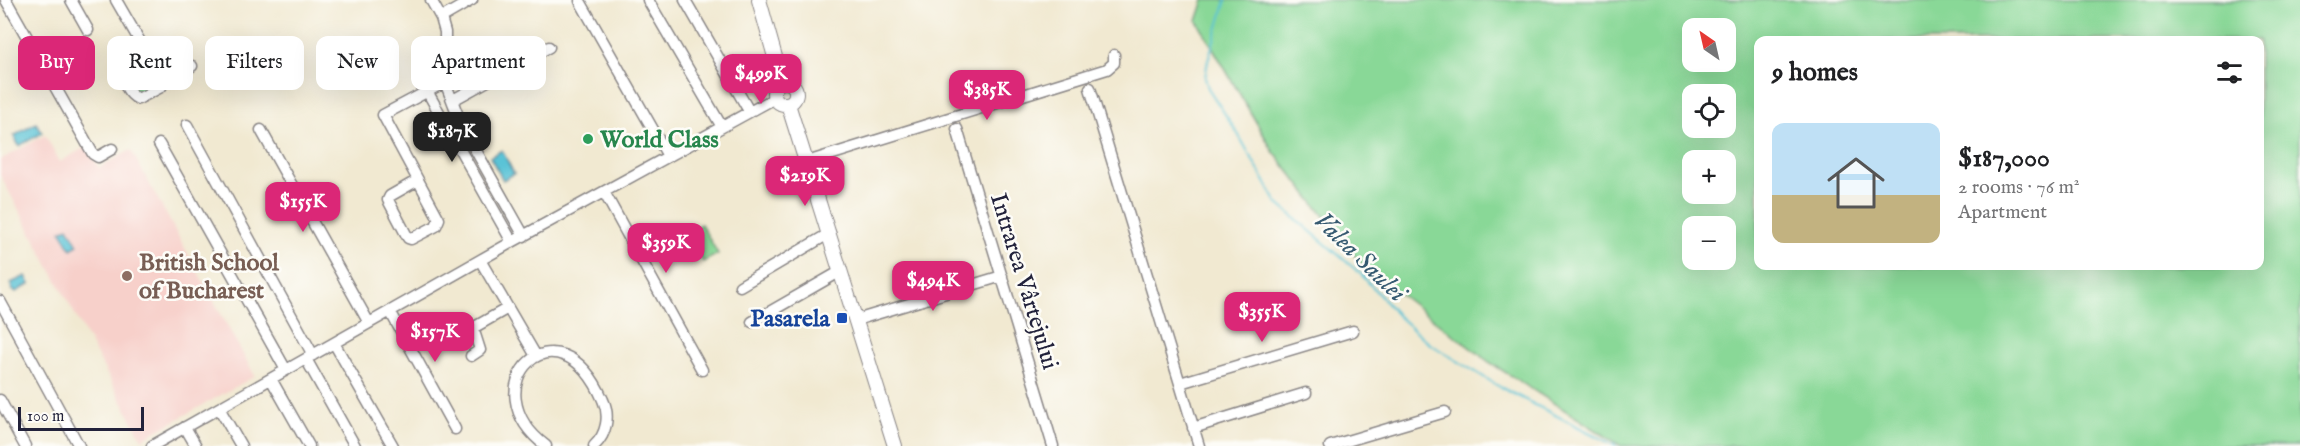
<!DOCTYPE html>
<html lang="en">
<head>
<meta charset="utf-8">
<style>
  :root { --surface:#fff; --page:#f6f6f6; --text:#202124; --muted:#757577; --accent:#db2777 }
  body { margin:0; font-family:"IM FELL English",serif; background:var(--page); color:var(--text); height:100vh; display:flex; flex-direction:column; font-size:22px; white-space:nowrap }
  * { box-sizing:border-box; margin:0 }
  p { font-size:20px; color:var(--muted) }
  .icon { flex:none; width:33px; height:33px; fill:none; stroke:currentColor; stroke-width:2; stroke-linecap:round; stroke-linejoin:round }
  .map { position:relative; flex:1; overflow:hidden }
  .panel { position:absolute; left:1754px; top:36px; width:510px; height:234px; display:flex; flex-direction:column; background:var(--surface); border-radius:12px; box-shadow:0 6px 24px #0002 }
  .panel>* { flex:none }
  .hud { position:absolute; left:18px; top:36px; width:570px; height:54px; display:flex; gap:12px }
  .needle { width:39px; rotate:326deg }
  .controls { position:absolute; left:1682px; top:18px; display:grid; gap:12px }
  .controls a { display:grid; place-items:center; width:54px; height:54px; border-radius:12px; background:var(--surface); box-shadow:0 6px 24px #0002; font-size:30px }
  .scale { position:absolute; left:18px; bottom:15px; width:126px; box-sizing:border-box; padding-left:6px; border:3px solid #22223b; border-top:0; font-size:16px; line-height:21px; white-space:nowrap; color:#22223b; -webkit-text-stroke:4px #fdfcf7; paint-order:stroke }
  .price { position:absolute; translate:-50% -51px; padding:0 14px; border-radius:12px; background:var(--accent); color:#fff; font-size:20px; line-height:39px; filter:drop-shadow(0 2px 3px #0008) }
  .price::after { content:''; position:absolute; left:50%; top:36px; width:18px; height:14px; margin-left:-9px; background:inherit; clip-path:polygon(0 0,100% 0,50% 100%) }
  .price.active { background:#222; color:#fff }
  ul { padding:0; list-style:none }
  li { display:flex; align-items:center; gap:18px; height:150px; padding:0 18px }
  li span { display:grid; place-items:center; flex:none; width:168px; height:120px; border-radius:12px; color:#555 }
  li>.icon { margin-inline-start:auto }
  span .icon { width:72px; height:72px; fill:#fffc; stroke-width:1 }
  li b { font-size:26px }
  h2 { display:flex; justify-content:space-between; align-items:center; height:72px; padding:0 18px; font-size:26px }
  .chip { padding:0 21px; border-radius:12px; background:var(--surface); box-shadow:0 6px 24px #0002; font-size:21px; line-height:54px }
  .chip.active { background:var(--accent); color:#fff }
  .map>svg:first-child { display:block }
  .built { fill:#f7d0ca }
  .green { fill:#89d897; stroke:#567d69; stroke-width:1.5; fill-rule:evenodd }
  .water { fill:#5ac3d6; stroke:#3e7288; stroke-width:1.5 }
  .lines { fill:none; stroke-linecap:round; stroke-linejoin:round }
  .stream { stroke:#5ac3d6; stroke-width:2 }
  .minor-casing { stroke:#8a8686; stroke-width:13 }
  .major-casing { stroke:#8a8686; stroke-width:16 }
  .minor { stroke:#fff; stroke-width:10 }
  .major { stroke:#fff; stroke-width:14 }
  .leisure-dot { fill:#2e9e5b; stroke:#fdfcf7; stroke-width:2 }
  .education-dot { fill:#8d6e63; stroke:#fdfcf7; stroke-width:2 }
  .transit-dot { fill:#1a4fb4; stroke:#fdfcf7; stroke-width:2 }
  .labels { text-anchor:middle; stroke-width:5; stroke-linejoin:round; paint-order:stroke }
  .leisure-label { font-size:24px; font-weight:bold; fill:#27864d; stroke:#fdfcf7; text-anchor:start }
  .education-label { font-size:24px; font-weight:bold; fill:#785e54; stroke:#fdfcf7; text-anchor:start }
  .street-label { font-size:24px; fill:#22223b; stroke:#fdfcf7 }
  .transit-label { font-size:24px; font-weight:bold; fill:#164399; stroke:#fdfcf7; text-anchor:end }
  .water-label { font-size:26px; font-style:italic; fill:#365a71; stroke:#fdfcf7 }
</style>
</head>
<body>
<div class="map">
<svg width="2300" height="446" viewBox="0 0 2300 446">
  <rect width="100%" height="100%" fill="#fdfcf7"/>
  <filter id="ink" filterUnits="userSpaceOnUse"><feTurbulence type="fractalNoise" baseFrequency=".0167" numOctaves="2"/><feDisplacementMap in="SourceGraphic" scale="12" xChannelSelector="R" yChannelSelector="G"/><feConvolveMatrix kernelMatrix="1 2 1 2 8 2 1 2 1" color-interpolation-filters="sRGB"/></filter>
  <filter id="wash" filterUnits="userSpaceOnUse"><feTurbulence type="fractalNoise" baseFrequency=".008" numOctaves="4" result="noise"/><feDisplacementMap in="SourceGraphic" scale="24" xChannelSelector="R" yChannelSelector="G"/><feGaussianBlur stdDeviation="1.35" result="paint"/><feColorMatrix in="noise" values="0 0 0 0 0 0 0 0 0 0 0 0 0 0 0 0 0 1.4 0 .05"/><feComposite in="paint" operator="in"/></filter>
  <g filter="url(#wash)">
    <rect width="100%" height="100%" fill="#f1e9d1"/>
    <!-- built -->
    <path class="built" d="M45,135L60,162L87,146L99,168L131,150L255,376L142,439L0,175V160Z"/>
    <!-- green -->
    <path class="green" d="M1204,0H2300V446H1621L1489,362L1363,266L1273,151L1197,21ZM1692,28H1725V62H1692ZM2259,40V266H1758V40ZM1692,94H1725V128H1692ZM1692,160H1725V194H1692ZM1692,226H1725V260H1692Z
      M144,61L158,80V83L141,94H136L126,77L127,71Z
      M701,224L718,254L703,262L687,232Z"/>
    <!-- water -->
    <path class="water" d="M36,123L42,133L19,146L14,136Z
      M502,150L514,174L503,180L490,157Z
      M68,227L78,245L71,249L61,231Z
      M26,276L30,284L16,292L12,290L11,283Z"/>
    <g class="lines">
      <!-- stream -->
      <path class="stream" d="M1226,0L1208,60L1205,78L1208,88L1238,134L1277,203L1361,274L1398,316L1430,344L1500,387L1616,446"/>
    </g>
  </g>
  <g filter="url(#ink)">
    <g class="lines">
      <defs>
        <path id="minor" d="M6,0L93,154L98,157L112,149
          M71,0L88,30
          M116,0L161,78L168,80L192,66
          M431,0L441,18L445,32V82L462,126L524,236
          M648,0L722,127
          M685,0L749,111
          M580,1L668,156
          M441,18L472,0
          M147,54L122,70C121,81 129,95 138,99L161,87L164,81
          M1090,88L1199,446
          M427,91L512,242
          M453,100L549,47
          M187,125L313,355
          M957,129L1053,446
          M261,130L369,323
          M159,144L286,370
          M807,162L1107,69L1114,63V55
          M418,180L390,196L388,200L408,238L411,239L436,226L439,219L383,115L445,82
          M604,192L702,370
          M480,260L536,356
          M740,286L830,233
          M0,301L79,446
          M390,311L455,429
          M856,320L1002,276
          M752,322L841,271
          M334,343L393,446
          M471,356L480,350L473,328L508,308
          M306,359L355,446
          M271,379L309,446
          M1180,383L1353,331
          M0,400L25,446
          M219,408L241,446
          M185,427L196,446
          M1193,428L1306,393
          M152,446L512,242L775,98
          M546,446C468,387 558,297 603,400C610,415 607,434 594,446
          M1330,446L1445,412"/>
        <path id="major" d="M759,0L782,82
          M774 93a11 11 0 1 1 22 0a11 11 0 1 1-22 0Z
          M788,104L895,446"/>
      </defs>
      <!-- minor casing -->
      <use href="#minor" class="minor-casing"/>
      <!-- major casing -->
      <use href="#major" class="major-casing"/>
      <!-- minor -->
      <use href="#minor" class="minor"/>
      <!-- major -->
      <use href="#major" class="major"/>
    </g>
  </g>
  <!-- markers -->
  <circle class="leisure-dot" cx="588" cy="139" r="6"/>
  <circle class="education-dot" cx="127" cy="276" r="6"/>
  <rect class="transit-dot" x="836" y="312" width="12" height="12" rx="3"/>
  <g class="labels">
    <!-- leisure labels -->
    <g class="leisure-label">
      <text x="600" y="147">World Class</text>
    </g>
    <!-- education labels -->
    <g class="education-label">
      <text x="139" y="270">British School<tspan x="139" dy="28">of Bucharest</tspan></text>
    </g>
    <!-- street labels -->
    <g class="street-label">
      <text transform="translate(1025 281) rotate(73)" y="8">Intrarea Vârtejului</text>
    </g>
    <!-- transit labels -->
    <g class="transit-label">
      <text x="830" y="326">Pasarela</text>
    </g>
    <!-- water labels -->
    <g class="water-label">
      <text transform="translate(1361 256) rotate(44)" y="9">Valea Saulei</text>
    </g>
  </g>
</svg>
<div class="controls">
<a><svg class="needle" viewBox="-14 -14 28 28"><path d="M0-13l5 13h-10z" fill="#e53935"/><path d="M0 13l5-13h-10z" fill="#757577"/></svg></a>
<a><svg class="icon" aria-label="locate" viewBox="0 0 24 24"><circle cx="12" cy="12" r="6"/><path d="M12 2v4M12 18v4M2 12h4M18 12h4"/></svg></a>
<a>+</a>
<a>−</a>
</div>
<div class="scale">100 m</div>
<b class="price" style="left:761px;top:105px">$499K</b>
<b class="price" style="left:987px;top:121px">$385K</b>
<b class="price active" style="left:452px;top:163px">$187K</b>
<b class="price" style="left:805px;top:207px">$219K</b>
<b class="price" style="left:303px;top:233px">$155K</b>
<b class="price" style="left:666px;top:274px">$359K</b>
<b class="price" style="left:933px;top:312px">$494K</b>
<b class="price" style="left:1262px;top:343px">$355K</b>
<b class="price" style="left:435px;top:363px">$157K</b>
<div class="hud">
<a class="chip active">Buy</a>
<a class="chip">Rent</a>
<a class="chip">Filters</a>
<a class="chip">New</a>
<a class="chip">Apartment</a>
</div>
<section class="panel">
<h2>9 homes<svg class="icon" aria-label="filters" viewBox="0 0 24 24"><path d="M4 7h16M4 17h16"/><circle cx="9" cy="7" r="2"/><circle cx="15" cy="17" r="2"/></svg></h2>
<ul>
<li><span style="background:linear-gradient(#bfe0f5 60%,#c2b280 0)"><svg class="icon" aria-label="home" viewBox="0 0 24 24"><path d="M3 11l9-7 9 7M6 9v11h12V9"/></svg></span><div><b>$187,000</b><p>2 rooms · 76 m²</p><p>Apartment</p></div></li>
</ul>
</section>
</div>
</body>
</html>
